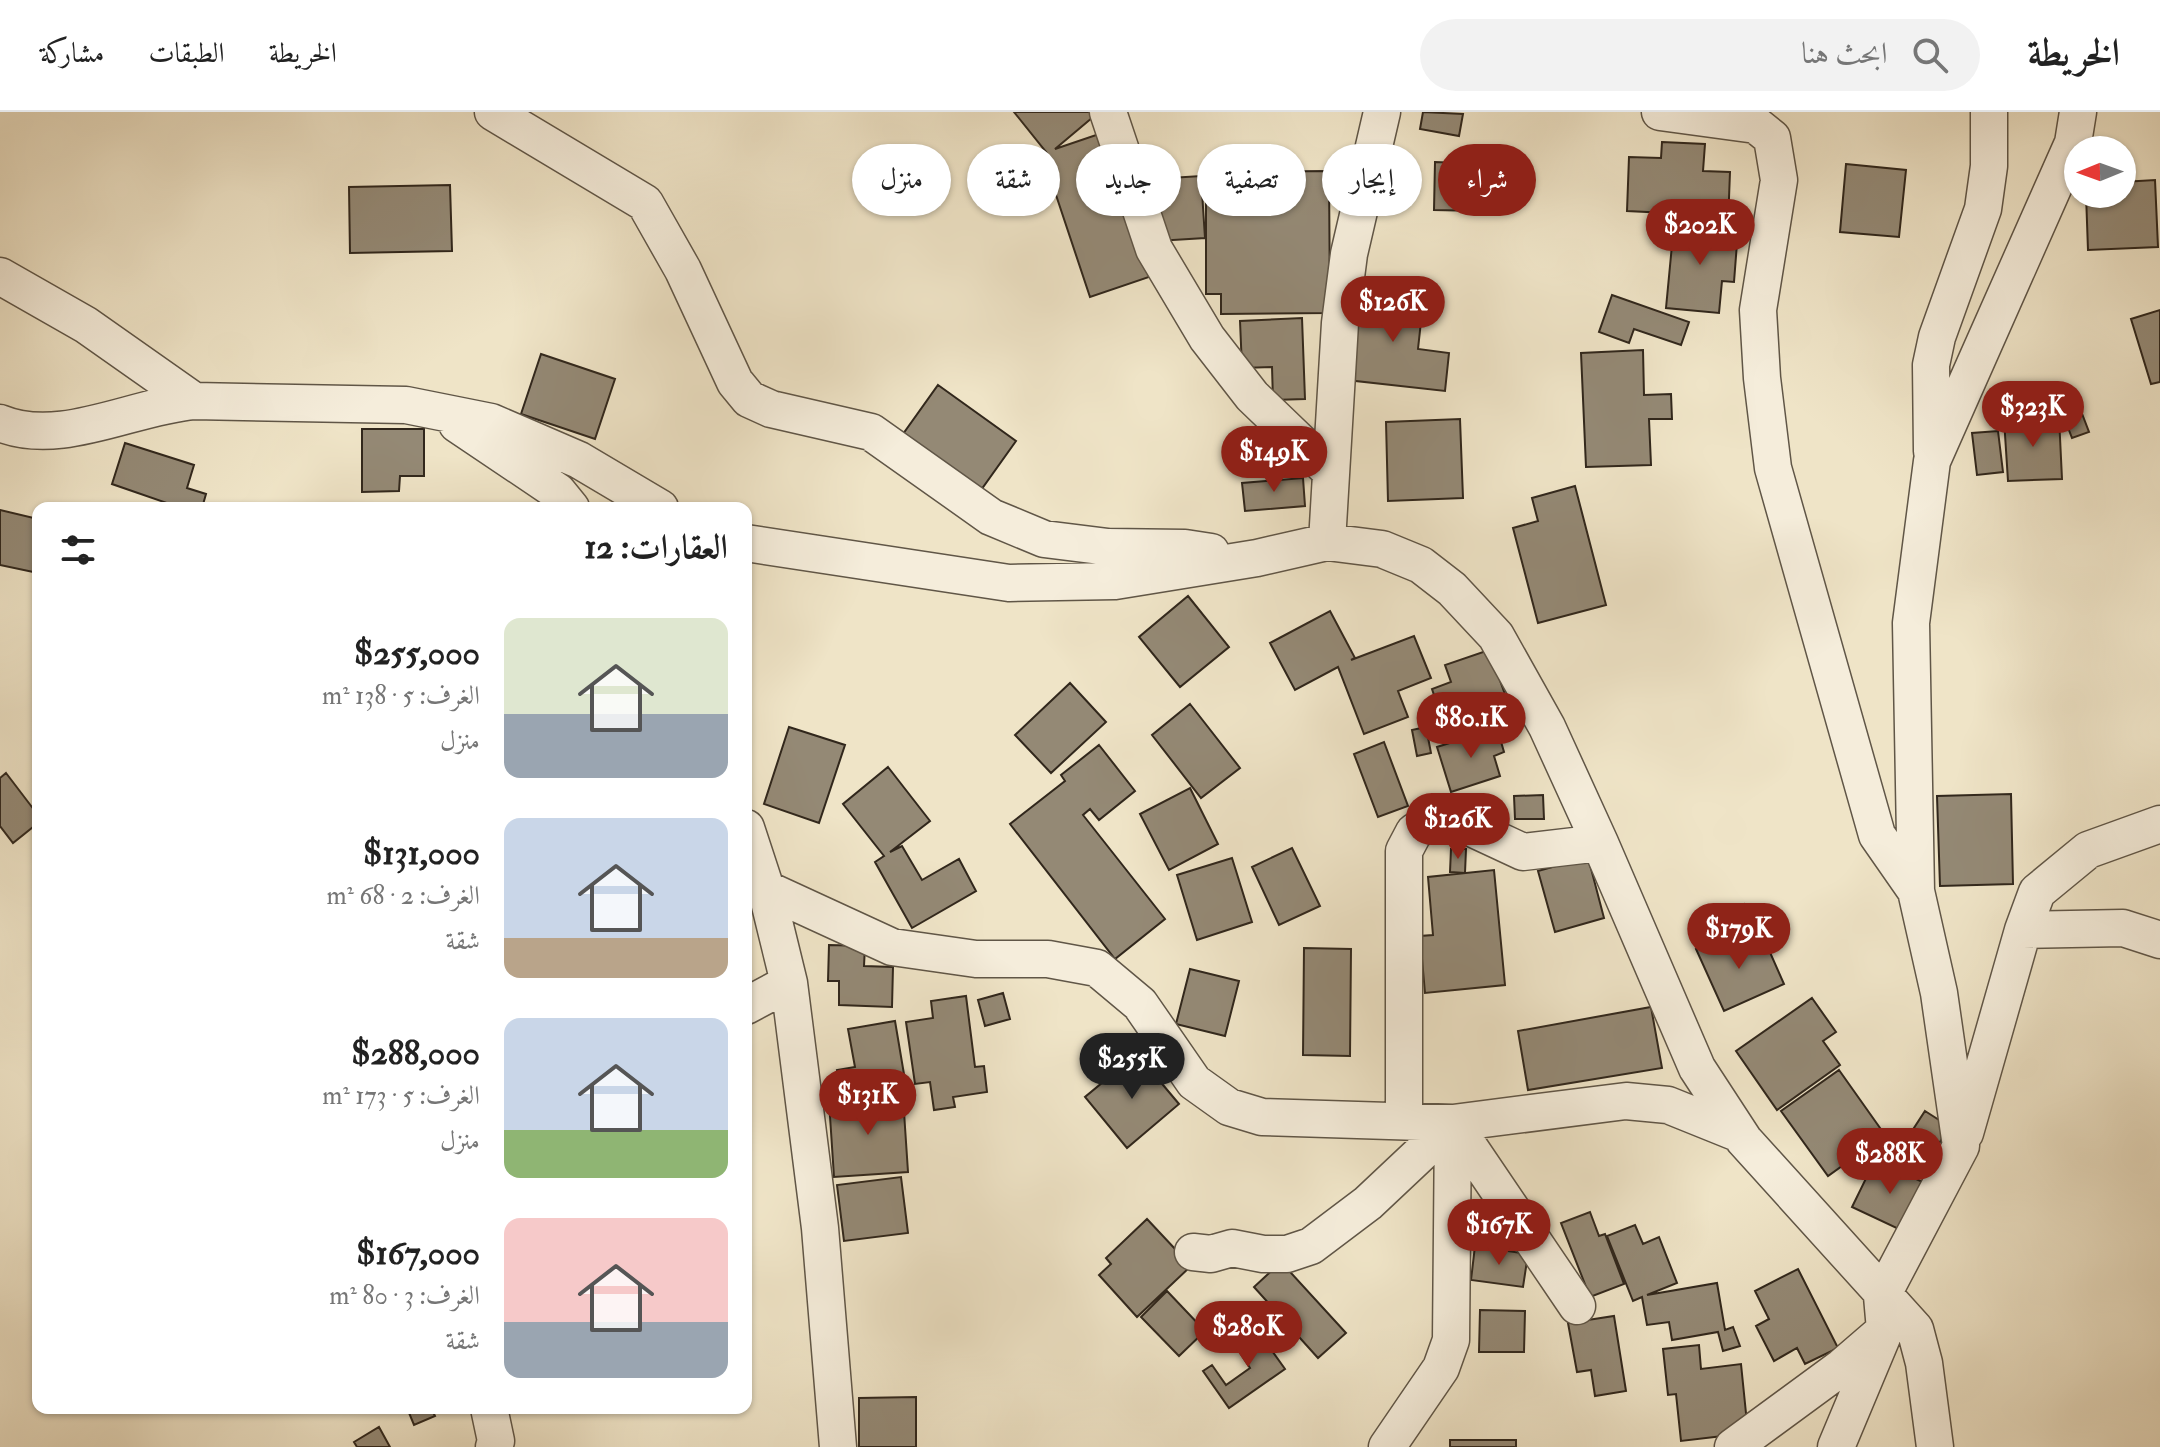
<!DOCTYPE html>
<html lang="ar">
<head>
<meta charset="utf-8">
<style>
  :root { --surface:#fff; --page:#f2f2f2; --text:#222; --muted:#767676; --line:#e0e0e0; --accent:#8f2418 }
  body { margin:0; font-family:"IM FELL Double Pica",Amiri,serif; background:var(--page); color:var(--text); direction:rtl; height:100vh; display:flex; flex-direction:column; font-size:30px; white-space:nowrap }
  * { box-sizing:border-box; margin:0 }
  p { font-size:26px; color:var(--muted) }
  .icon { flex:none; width:44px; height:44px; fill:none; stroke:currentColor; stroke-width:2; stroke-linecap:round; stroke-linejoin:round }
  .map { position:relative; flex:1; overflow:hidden; direction:ltr }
  .drawer { position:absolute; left:32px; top:390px; width:720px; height:912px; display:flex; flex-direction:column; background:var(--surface); border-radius:16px; box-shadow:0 2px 6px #0004; direction:rtl }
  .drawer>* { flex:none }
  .guide { position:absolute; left:776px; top:32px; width:760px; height:72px; direction:rtl; display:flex; gap:16px }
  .needle { width:52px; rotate:269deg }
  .controls { position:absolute; left:2064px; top:24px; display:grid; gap:16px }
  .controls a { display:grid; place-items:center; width:72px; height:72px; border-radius:50%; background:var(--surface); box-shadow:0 2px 6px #0004; font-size:40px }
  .price { position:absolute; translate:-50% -68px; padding:0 18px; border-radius:28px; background:var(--accent); color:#fff; font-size:26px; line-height:52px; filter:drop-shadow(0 2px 4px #0008) }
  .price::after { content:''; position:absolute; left:50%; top:48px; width:24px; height:18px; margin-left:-12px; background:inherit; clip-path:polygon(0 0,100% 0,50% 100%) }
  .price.current { background:#222; color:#fff }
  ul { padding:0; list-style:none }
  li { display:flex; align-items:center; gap:24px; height:200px; padding:0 24px }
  li span { display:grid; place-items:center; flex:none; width:224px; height:160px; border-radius:16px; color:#555 }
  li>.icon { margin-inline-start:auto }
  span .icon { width:96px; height:96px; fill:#fffc; stroke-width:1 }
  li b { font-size:34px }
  h2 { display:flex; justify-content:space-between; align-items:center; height:96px; padding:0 24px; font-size:34px }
  .pill { padding:0 28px; border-radius:36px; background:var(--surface); box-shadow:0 2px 6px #0004; font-size:28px; line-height:72px }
  .pill.current { background:var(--accent); color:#fff }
  header { display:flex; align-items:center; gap:48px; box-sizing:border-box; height:112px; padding:0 40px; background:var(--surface); border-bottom:2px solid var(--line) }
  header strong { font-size:38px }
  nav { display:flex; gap:44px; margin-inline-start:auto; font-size:28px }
  .search { width:560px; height:72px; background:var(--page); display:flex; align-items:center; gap:20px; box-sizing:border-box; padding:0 28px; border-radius:44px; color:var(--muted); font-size:30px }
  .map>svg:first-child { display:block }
  .building { fill:#948975; stroke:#31271c; stroke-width:2 }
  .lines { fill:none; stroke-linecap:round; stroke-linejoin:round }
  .minor-casing { stroke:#605647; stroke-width:39 }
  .minor { stroke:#f5eddb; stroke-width:36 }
</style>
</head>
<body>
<header>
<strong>الخريطة</strong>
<div class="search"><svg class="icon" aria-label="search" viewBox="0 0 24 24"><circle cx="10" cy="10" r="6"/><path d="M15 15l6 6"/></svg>ابحث هنا</div>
<nav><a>الخريطة</a><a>الطبقات</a><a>مشاركة</a></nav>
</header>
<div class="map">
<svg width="2160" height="1335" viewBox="0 0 2160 1335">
  <rect width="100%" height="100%" fill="#efe4c7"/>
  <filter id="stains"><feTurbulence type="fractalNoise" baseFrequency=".0025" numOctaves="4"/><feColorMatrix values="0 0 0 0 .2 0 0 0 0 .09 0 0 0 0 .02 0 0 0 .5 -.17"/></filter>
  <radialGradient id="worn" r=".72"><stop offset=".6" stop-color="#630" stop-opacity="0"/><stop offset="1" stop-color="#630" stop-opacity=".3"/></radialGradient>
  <!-- building -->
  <path class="building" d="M1014,0H1099L1055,37L1102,21L1152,164L1090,185L1042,41L1046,40Z
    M1423,0L1463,2L1459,24L1420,17Z
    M1662,30L1705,32L1703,59L1730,60L1728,112L1667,110V101L1627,99L1629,45L1661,46Z
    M1435,50L1482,52L1481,99L1434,98Z
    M1846,52L1906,58L1899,125L1840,120Z
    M1329,59L1330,201L1221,202V182H1206V60Z
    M1201,64L1205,126L1157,129L1154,67Z
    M2155,68L2158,135L2088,138L2086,82H2122V70Z
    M450,73L452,139L350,141L349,75Z
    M1674,112L1738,118L1734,170L1722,169L1719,201L1666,196Z
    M1371,170L1403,174L1402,188L1423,191L1418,237L1449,241L1445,279L1347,268L1355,196L1368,198Z
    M1612,183L1689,210L1681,233L1634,217L1629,231L1599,220Z
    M2160,198V270L2151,272L2131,207Z
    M1302,206L1305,287L1273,288L1272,255L1242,256L1240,209Z
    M1643,238L1644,283L1671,282L1672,307H1649L1651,353L1586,355L1581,241Z
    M541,242L615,267L595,327L521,302Z
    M938,273L1016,329L981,378L903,322Z
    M2081,299L2089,320L2072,326L2064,305Z
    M2059,305L2062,367L2008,369L2004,307Z
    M1460,307L1463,386L1388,389L1386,310Z
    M362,317H424V364H400L399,379L362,380Z
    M1998,319L2003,360L1977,363L1972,321Z
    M125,331L194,353L187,376L206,382L202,396H165L167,391L112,372Z
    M1303,366L1305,394L1245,399L1242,371Z
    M1575,374L1606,493L1538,511L1513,416L1538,409L1532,386Z
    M0,398L38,407V461L0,453Z
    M1188,484L1229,535L1180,575L1139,525Z
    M1330,499L1355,546L1351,548L1414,524L1431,566L1398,579L1408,605L1364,622L1338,555L1295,578L1270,531Z
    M1489,538L1511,599L1447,621L1432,577L1451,570L1445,553Z
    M1070,571L1106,610L1051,661L1015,623Z
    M1190,592L1240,656L1201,686L1152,623Z
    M789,615L845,633L819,711L764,692Z
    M1426,615L1431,641L1417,644L1412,618Z
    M1497,616L1504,640L1494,644L1500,664L1451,680L1437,635Z
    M1384,630L1408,694L1378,705L1354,642Z
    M1099,633L1135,679L1099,708L1090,697L1083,703L1165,807L1115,847L1010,712L1065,669L1061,663Z
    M888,655L930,709L890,740L902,734L922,768L959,747L976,779L912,816L875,750L884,744L843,692Z
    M6,661L38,703V711L13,731L0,714V666Z
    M1190,676L1218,732L1169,758L1140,702Z
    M2011,682L2013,772L1940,774L1937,684Z
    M1543,683L1544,707H1515L1514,684Z
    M1292,736L1320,794L1279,813L1252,755Z
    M1451,737H1466L1465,761L1450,760Z
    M1588,745L1604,806L1555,820L1538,759Z
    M1232,746L1252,810L1197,828L1177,763Z
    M1494,758L1505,873L1425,881L1420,824L1433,823L1428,765Z
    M1744,792L1752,812L1727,823L1719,803Z
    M1729,823L1738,841L1765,829L1784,872L1724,899L1696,837Z
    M829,833L865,834L864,854L893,855L892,895L839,893V869H828Z
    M1304,836L1351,837L1350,944L1303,943Z
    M1190,857L1239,869L1225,924L1176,912Z
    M1003,881L1010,907L985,914L978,888Z
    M966,884L975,955L984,954L987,980L953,985L955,995L934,998L930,970L915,972L906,910L933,906L931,889Z
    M1812,886L1836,920L1823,929L1840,953L1777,998L1736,939Z
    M1651,895L1662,956L1528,978L1518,919Z
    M895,909L906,974L842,986L837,958L855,955L848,917Z
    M1137,942L1179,992L1127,1036L1085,985Z
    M1839,958L1885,1023L1828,1064L1781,999Z
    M903,985L908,1060L834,1065L829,989Z
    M1925,999L1950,1015L1925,1052L1901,1036Z
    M1875,1048L1927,1072L1905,1120L1852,1095Z
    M901,1065L908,1121L844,1129L837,1073Z
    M1590,1100L1599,1124L1605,1122L1624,1172L1590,1185L1561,1111Z
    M1147,1107L1191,1154L1137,1205L1099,1163L1111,1152L1106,1146Z
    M1635,1113L1643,1132L1659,1125L1677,1171L1647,1183L1717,1171L1725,1218L1733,1215L1740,1234L1723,1239L1718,1220L1672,1228L1669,1210L1647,1213L1642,1185L1633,1189L1607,1124Z
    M1475,1134L1528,1142L1523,1175L1471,1168Z
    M1281,1150L1346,1221L1318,1246L1254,1175Z
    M1798,1157L1838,1236L1805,1252L1797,1236L1774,1249L1756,1214L1769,1207L1755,1179Z
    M1167,1179L1205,1219L1179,1244L1141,1205Z
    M1480,1198L1525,1199L1524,1240H1479Z
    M1614,1204L1626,1279L1595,1284L1591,1258L1577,1260L1568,1211Z
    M1255,1215L1285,1257L1229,1296L1203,1259L1212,1253L1226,1273L1250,1256L1233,1230Z
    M1699,1233L1701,1257L1741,1252L1748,1321L1681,1329L1676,1282L1668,1283L1663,1237Z
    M916,1285V1335H859V1286Z
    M407,1296H431L435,1304L414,1313Z
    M379,1315L390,1335H357L354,1330Z
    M1450,1328H1516V1335H1450Z"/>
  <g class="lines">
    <defs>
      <path id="minor" d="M493,0L645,91L683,158L735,270L749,287L771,297L871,320L991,405L1044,427L1108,435L1185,436L1211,440
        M1108,0L1154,137L1207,226L1252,284L1330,359
        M1660,0L1756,13L1772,26L1779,68L1758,198L1762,266L1773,356L1877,723L1916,779
        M0,164L86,213L194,289L406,293L491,310L579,348L660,396
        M0,311C60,336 133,294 194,289
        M457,312L558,380L571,396
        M1932,339L1931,253L1937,225L1983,97L1989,54V0
        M1327,430L1340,211L1349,142L1382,0
        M746,431L1009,471L1115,469L1257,446L1327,430L1382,437L1421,453L1452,477L1496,524L1547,615L1600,731L1697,956L1744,1028L1915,1217L1924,1251L1935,1335
        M746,716L766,777L789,871L820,1116L838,1335
        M766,777L892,835L976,847H1048L1097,856L1140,892L1194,970L1229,995L1262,1005L1453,1011L1626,989L1668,993L1740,1022
        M2023,818L2123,816L2160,828
        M746,894L789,871
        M1404,1009V739L1414,720L1431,709L1450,706L1523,740L1600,731
        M1453,1011L1577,1194
        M1965,1021L2023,818L2037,780L2088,738L2160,712
        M1193,1140L1211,1142L1232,1136L1263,1142H1287L1311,1134L1368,1091L1453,1011L1451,1228L1441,1256L1387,1335
        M489,1296L496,1329L494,1335
        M1733,1335L1842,1255L1878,1224
        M1836,1335L1885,1218L1882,1184L1961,1034L1939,881L1916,779L1911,511L1932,349L2073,31L2078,0"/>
    </defs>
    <!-- minor casing -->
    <use href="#minor" class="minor-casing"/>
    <!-- minor -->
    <use href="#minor" class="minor"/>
  </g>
  <rect width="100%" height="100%" filter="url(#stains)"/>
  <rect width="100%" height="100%" fill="url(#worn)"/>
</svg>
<div class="controls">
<a><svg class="needle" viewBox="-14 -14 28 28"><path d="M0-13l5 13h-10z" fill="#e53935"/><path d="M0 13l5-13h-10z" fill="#767676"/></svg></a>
</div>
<b class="price" style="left:1700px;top:155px">$202K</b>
<b class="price" style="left:1393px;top:232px">$126K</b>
<b class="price" style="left:2033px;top:337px">$323K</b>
<b class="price" style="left:1274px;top:382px">$149K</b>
<b class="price" style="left:1471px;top:648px">$80.1K</b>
<b class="price" style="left:1458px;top:749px">$126K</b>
<b class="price" style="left:1739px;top:859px">$179K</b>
<b class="price current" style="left:1132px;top:989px">$255K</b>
<b class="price" style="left:868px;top:1025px">$131K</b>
<b class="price" style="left:1890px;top:1084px">$288K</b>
<b class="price" style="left:1499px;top:1155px">$167K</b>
<b class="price" style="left:1248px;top:1257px">$280K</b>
<div class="guide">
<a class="pill current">شراء</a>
<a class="pill">إيجار</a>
<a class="pill">تصفية</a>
<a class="pill">جديد</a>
<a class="pill">شقة</a>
<a class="pill">منزل</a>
</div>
<section class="drawer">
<h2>العقارات: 12<svg class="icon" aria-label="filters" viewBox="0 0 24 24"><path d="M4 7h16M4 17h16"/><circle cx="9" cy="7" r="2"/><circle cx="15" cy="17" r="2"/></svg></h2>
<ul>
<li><span style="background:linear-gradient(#dfe7d0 60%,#9aa5b1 0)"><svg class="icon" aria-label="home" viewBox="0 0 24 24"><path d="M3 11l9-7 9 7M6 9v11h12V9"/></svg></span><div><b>$255,000</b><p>الغرف: 5 · 138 m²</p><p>منزل</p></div></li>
<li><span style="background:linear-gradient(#c9d6e8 75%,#b9a48a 0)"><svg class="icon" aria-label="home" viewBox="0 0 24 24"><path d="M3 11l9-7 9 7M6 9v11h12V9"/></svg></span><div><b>$131,000</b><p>الغرف: 2 · 68 m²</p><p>شقة</p></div></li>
<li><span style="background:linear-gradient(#c9d6e8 70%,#8fb573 0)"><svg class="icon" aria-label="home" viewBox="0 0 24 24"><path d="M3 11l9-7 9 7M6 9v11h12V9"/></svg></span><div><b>$288,000</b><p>الغرف: 5 · 173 m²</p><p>منزل</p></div></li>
<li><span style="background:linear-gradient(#f6c9c9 65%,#9aa5b1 0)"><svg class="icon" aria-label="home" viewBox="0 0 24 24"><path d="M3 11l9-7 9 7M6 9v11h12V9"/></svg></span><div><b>$167,000</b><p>الغرف: 3 · 80 m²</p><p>شقة</p></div></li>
</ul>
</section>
</div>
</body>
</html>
